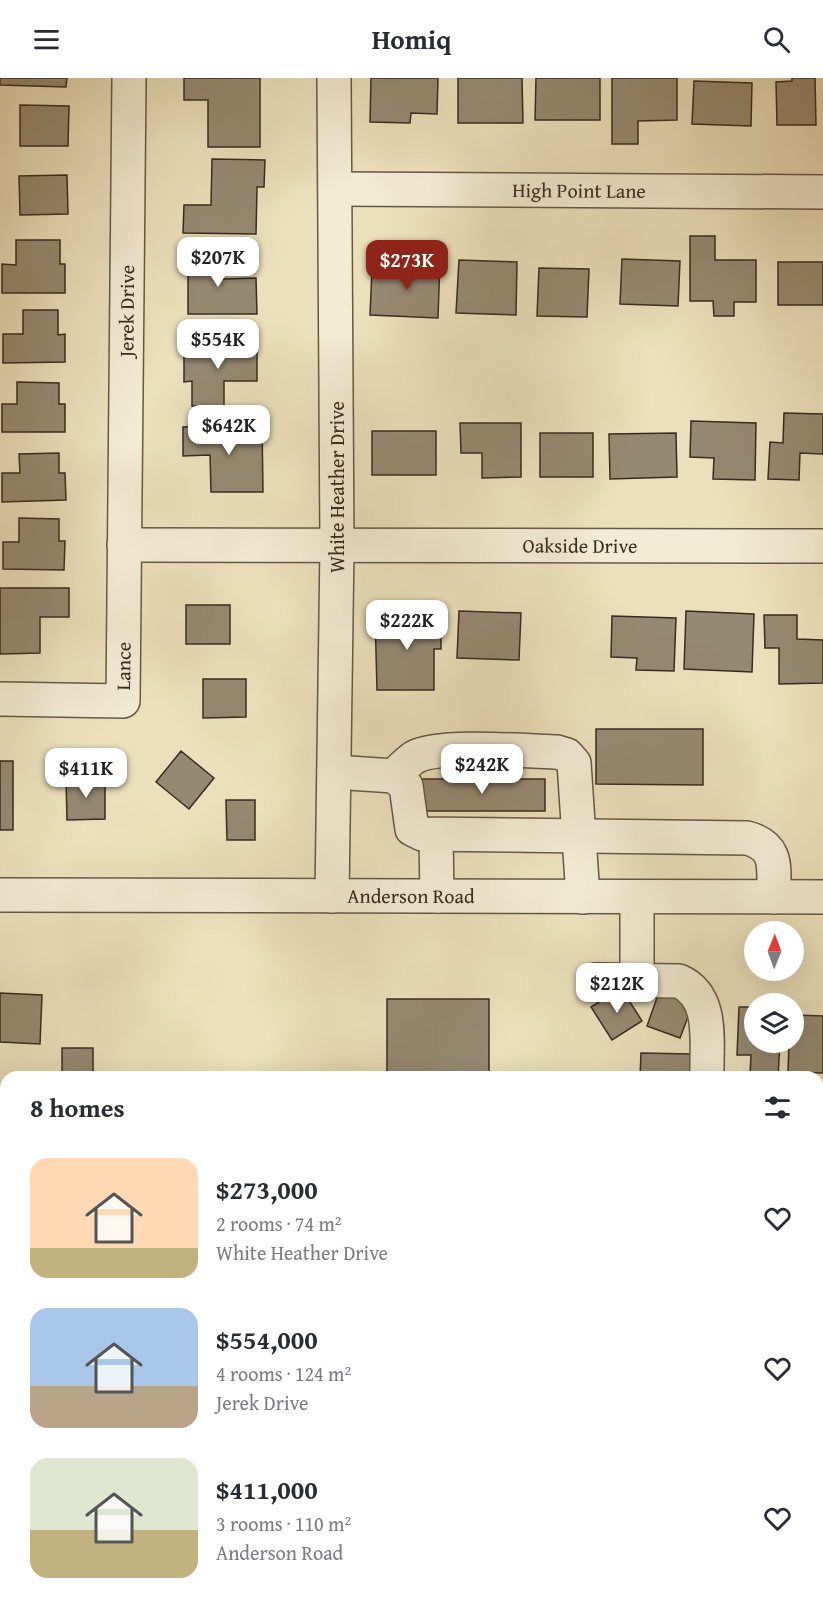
<!DOCTYPE html>
<html lang="en">
<head>
<meta charset="utf-8">
<style>
  :root { --surface:#fff; --page:#f7f7f7; --text:#2b2b33; --muted:#7c7c81; --accent:#8f2418 }
  body { margin:0; font-family:"Gentium Book Plus",serif; background:var(--page); color:var(--text); height:100vh; display:flex; flex-direction:column; font-size:22px; white-space:nowrap }
  * { box-sizing:border-box; margin:0 }
  p { font-size:20px; color:var(--muted) }
  .icon { flex:none; width:33px; height:33px; fill:none; stroke:currentColor; stroke-width:2; stroke-linecap:round; stroke-linejoin:round }
  .map { position:relative; flex:1; overflow:hidden }
  .sheet { position:absolute; left:0px; top:993px; width:824px; height:534px; display:flex; flex-direction:column; background:var(--surface); border-radius:18px 18px 0 0; box-shadow:0 6px 24px #0002 }
  .sheet>* { flex:none }
  .needle { width:39px; rotate:1deg }
  .buttons { position:absolute; left:744px; top:843px; display:grid; gap:12px }
  .buttons a { display:grid; place-items:center; width:60px; height:60px; border-radius:50%; background:var(--surface); box-shadow:0 6px 24px #0002; font-size:30px }
  .price { position:absolute; translate:-50% -51px; padding:0 14px; border-radius:12px; background:#fff; color:#222; font-size:20px; line-height:39px; filter:drop-shadow(0 2px 3px #0008) }
  .price::after { content:''; position:absolute; left:50%; top:36px; width:18px; height:14px; margin-left:-9px; background:inherit; clip-path:polygon(0 0,100% 0,50% 100%) }
  .price.active { background:var(--accent); color:#fff }
  ul { padding:0; list-style:none }
  li { display:flex; align-items:center; gap:18px; height:150px; padding:0 30px }
  li span { display:grid; place-items:center; flex:none; width:168px; height:120px; border-radius:18px; color:#555 }
  li>.icon { margin-inline-start:auto }
  span .icon { width:72px; height:72px; fill:#fffc; stroke-width:1 }
  li b { font-size:26px }
  h2 { display:flex; justify-content:space-between; align-items:center; height:72px; padding:0 30px; font-size:26px }
  header { display:flex; justify-content:space-between; align-items:center; height:78px; padding:0 30px; background:var(--surface); font-size:27px; font-weight:700 }
  .map>svg:first-child { display:block }
  .building { fill:#968971; stroke:#392b1f; stroke-width:1.5 }
  .lines { fill:none; stroke-linecap:round; stroke-linejoin:round }
  .minor-casing { stroke:#665846; stroke-width:36 }
  .minor { stroke:#f3ebd3; stroke-width:33 }
  .labels { text-anchor:middle; stroke-width:4.5; stroke-linejoin:round; paint-order:stroke }
  .street-label { font-size:20px; fill:#392b1f; stroke:#f3ebd3 }
</style>
</head>
<body>
<header><svg class="icon" aria-label="menu" viewBox="0 0 24 24"><path d="M4 6h16M4 12h16M4 18h16"/></svg>Homiq<svg class="icon" aria-label="search" viewBox="0 0 24 24"><circle cx="10" cy="10" r="6"/><path d="M15 15l6 6"/></svg></header>
<div class="map">
<svg width="823" height="1527" viewBox="0 0 823 1527">
  <rect width="100%" height="100%" fill="#ece0bc"/>
  <filter id="stains"><feTurbulence type="fractalNoise" baseFrequency=".00333" numOctaves="4"/><feColorMatrix values="0 0 0 0 .2 0 0 0 0 .09 0 0 0 0 .02 0 0 0 .5 -.17"/></filter>
  <radialGradient id="worn" r=".72"><stop offset=".6" stop-color="#630" stop-opacity="0"/><stop offset="1" stop-color="#630" stop-opacity=".3"/></radialGradient>
  <!-- building -->
  <path class="building" d="M0,0H67L66,9L0,7Z
    M184,0H260V69H208V22H184Z
    M371,0H438L437,36L411,35L410,45L370,44Z
    M458,0H522L523,45H458Z
    M536,0H600V42H535Z
    M612,0H677V42L638,43V66H612Z
    M792,0H815L816,47H777L776,4L792,3Z
    M694,3L752,5L751,48L692,46Z
    M20,27L69,28L68,68H20Z
    M212,81L265,82L264,109H257L256,156L183,155L184,127H211Z
    M67,97L68,136L20,137L19,98Z
    M690,158H715V182H756V224H734V238H714L713,223H690Z
    M16,162H60V186H65V215H2V186L16,187Z
    M188,176H223V201L256,200L257,236H188Z
    M409,181L440,182L438,240L370,237L372,191L409,192Z
    M622,181L680,183L678,228L620,226Z
    M459,182L517,184L516,237L456,235Z
    M778,184H823V227H778Z
    M539,190L589,191L587,239L537,238Z
    M23,232H58V257L65,256V284L3,285V256H23Z
    M257,266V303H224V328H192V303L184,304V267Z
    M17,304L59,305V326H65V354H2V326H17Z
    M784,335L823,336V376L800,375L799,402L768,401L770,364L783,365Z
    M691,343L756,345L755,402L713,401L714,380L690,379Z
    M460,345H521V399L482,400V375H461Z
    M262,347L263,414H211L210,377L183,378V349Z
    M372,353H436V397H372Z
    M540,355H593V399H540Z
    M676,355L677,399L610,401L609,356Z
    M59,375V395H65L66,422L2,424V395H20L19,376Z
    M19,440L59,441V463H65L64,492L3,491V464H19Z
    M0,510H69V539H40V575L0,576Z
    M186,527H230V566H186Z
    M459,533L521,535L519,582L457,580Z
    M686,533L754,536L752,594L684,591Z
    M375,536H441V571H434V612H377Z
    M764,537H797V561L823,562V605L779,606V570H765Z
    M612,538L676,540L674,593L636,592L637,580L611,579Z
    M203,601H246V639L203,640Z
    M596,651H703V707L596,706Z
    M181,673L214,700L189,731L156,704Z
    M0,683H13V752H0Z
    M66,701H105V741L67,742Z
    M420,701H545V733H420Z
    M226,722H255V762H227Z
    M621,910L642,943L612,962L591,929Z
    M660,911L694,923L680,960L647,948Z
    M0,915L42,917L40,966L0,964Z
    M387,921H489V999H387Z
    M739,929H754V964H780L778,999L750,998L751,977H737Z
    M794,937L823,938V995L788,994L789,964H794Z
    M62,970H93V999H62Z
    M641,975L692,976V999H640Z
    M818,1255H823V1306H818Z
    M818,1361H823V1447H818Z"/>
  <g class="lines">
    <defs>
      <g id="minor">
        <path id="s1" d="M336,111L823,114"/>
        <path id="s2" d="M124,467L823,468"/>
        <path id="s3" d="M0,621L123,623L129,0"/>
        <path d="M334,694L394,698L406,708L412,751L422,756L747,760C780,769 773,791 774,819"/>
        <path d="M394,698C400,692 407,684 415,679C438,666 527,673 557,674L567,677L574,685L583,819"/>
        <path d="M436,758L437,818"/>
        <path id="s4" d="M0,817L823,819"/>
        <path d="M332,818L337,469L334,0"/>
        <path d="M596,902L679,903C715,919 706,965 707,999"/>
        <path d="M637,902V819"/>
        <path d="M818,1056H823"/>
        <path d="M818,1192H823"/>
        <path d="M818,1501H823"/>
      </g>
    </defs>
    <!-- minor casing -->
    <use href="#minor" class="minor-casing"/>
    <!-- minor -->
    <use href="#minor" class="minor"/>
  </g>
  <g class="labels">
    <!-- street labels -->
    <g class="street-label">
      <text dy="7" stroke="none"><textPath href="#s1" startOffset="243">High Point Lane</textPath></text>
      <text dy="7" stroke="none"><textPath href="#s3" startOffset="513">Jerek Drive</textPath></text>
      <text transform="translate(337 409) rotate(-90)" y="7">White Heather Drive</text>
      <text dy="7" stroke="none"><textPath href="#s2" startOffset="456">Oakside Drive</textPath></text>
      <text dy="7" stroke="none"><textPath href="#s3" startOffset="158">Lance</textPath></text>
      <text dy="7" stroke="none"><textPath href="#s4" startOffset="411">Anderson Road</textPath></text>
    </g>
  </g>
  <rect width="100%" height="100%" filter="url(#stains)"/>
  <rect width="100%" height="100%" fill="url(#worn)"/>
</svg>
<div class="buttons">
<a><svg class="needle" viewBox="-14 -14 28 28"><path d="M0-13l5 13h-10z" fill="#e53935"/><path d="M0 13l5-13h-10z" fill="#7c7c81"/></svg></a>
<a><svg class="icon" aria-label="layers" viewBox="0 0 24 24"><path d="M12 4l9 5-9 5-9-5zM3 14l9 5 9-5"/></svg></a>
</div>
<b class="price" style="left:218px;top:210px">$207K</b>
<b class="price active" style="left:407px;top:213px">$273K</b>
<b class="price" style="left:218px;top:292px">$554K</b>
<b class="price" style="left:229px;top:378px">$642K</b>
<b class="price" style="left:407px;top:573px">$222K</b>
<b class="price" style="left:482px;top:717px">$242K</b>
<b class="price" style="left:86px;top:721px">$411K</b>
<b class="price" style="left:617px;top:936px">$212K</b>
<section class="sheet">
<h2>8 homes<svg class="icon" aria-label="filters" viewBox="0 0 24 24"><path d="M4 7h16M4 17h16"/><circle cx="9" cy="7" r="2"/><circle cx="15" cy="17" r="2"/></svg></h2>
<ul>
<li><span style="background:linear-gradient(#ffd9b3 75%,#c2b280 0)"><svg class="icon" aria-label="home" viewBox="0 0 24 24"><path d="M3 11l9-7 9 7M6 9v11h12V9"/></svg></span><div><b>$273,000</b><p>2 rooms · 74 m²</p><p>White Heather Drive</p></div><svg class="icon" aria-label="heart" viewBox="0 0 24 24"><path d="M12 20l-8-8c-3-5 5-10 8-4 3-6 11-1 8 4z"/></svg></li>
<li><span style="background:linear-gradient(#a9c7e8 65%,#b9a48a 0)"><svg class="icon" aria-label="home" viewBox="0 0 24 24"><path d="M3 11l9-7 9 7M6 9v11h12V9"/></svg></span><div><b>$554,000</b><p>4 rooms · 124 m²</p><p>Jerek Drive</p></div><svg class="icon" aria-label="heart" viewBox="0 0 24 24"><path d="M12 20l-8-8c-3-5 5-10 8-4 3-6 11-1 8 4z"/></svg></li>
<li><span style="background:linear-gradient(#dfe7d0 60%,#c2b280 0)"><svg class="icon" aria-label="home" viewBox="0 0 24 24"><path d="M3 11l9-7 9 7M6 9v11h12V9"/></svg></span><div><b>$411,000</b><p>3 rooms · 110 m²</p><p>Anderson Road</p></div><svg class="icon" aria-label="heart" viewBox="0 0 24 24"><path d="M12 20l-8-8c-3-5 5-10 8-4 3-6 11-1 8 4z"/></svg></li>
</ul>
</section>
</div>
</body>
</html>
